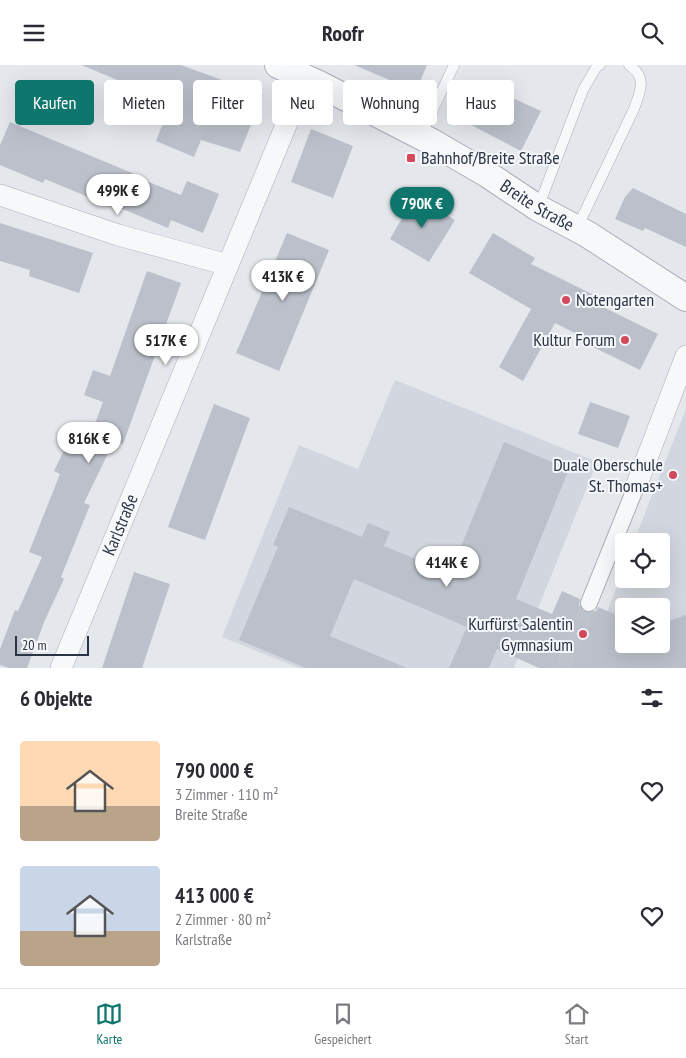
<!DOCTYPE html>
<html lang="de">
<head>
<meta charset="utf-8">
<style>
  :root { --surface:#fff; --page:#f7f7f7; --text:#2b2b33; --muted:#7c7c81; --line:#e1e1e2; --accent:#0f766e }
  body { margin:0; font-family:"PT Sans Narrow",sans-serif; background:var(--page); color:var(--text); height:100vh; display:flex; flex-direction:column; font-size:19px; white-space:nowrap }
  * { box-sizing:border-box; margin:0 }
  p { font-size:16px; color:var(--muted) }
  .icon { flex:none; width:28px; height:28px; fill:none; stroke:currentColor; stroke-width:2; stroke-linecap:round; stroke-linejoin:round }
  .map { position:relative; height:603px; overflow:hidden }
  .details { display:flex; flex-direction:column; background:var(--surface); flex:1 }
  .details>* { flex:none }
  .guide { position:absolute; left:15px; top:15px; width:656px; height:45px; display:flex; gap:10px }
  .buttons { position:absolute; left:615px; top:468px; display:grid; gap:10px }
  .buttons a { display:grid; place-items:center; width:55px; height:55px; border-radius:5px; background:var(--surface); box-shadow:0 5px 20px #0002; font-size:25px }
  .scale { position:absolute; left:15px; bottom:12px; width:74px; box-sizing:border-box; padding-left:5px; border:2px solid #2b3445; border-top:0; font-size:14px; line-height:18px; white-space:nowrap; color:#2b3445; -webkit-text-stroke:4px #f4f6f9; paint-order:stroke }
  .price { position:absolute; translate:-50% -42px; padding:0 11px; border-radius:18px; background:#fff; color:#222; font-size:16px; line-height:32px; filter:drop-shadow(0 1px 2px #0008) }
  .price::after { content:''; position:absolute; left:50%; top:30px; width:15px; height:11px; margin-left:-8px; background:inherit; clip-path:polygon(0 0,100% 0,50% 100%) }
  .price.on { background:var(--accent); color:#fff }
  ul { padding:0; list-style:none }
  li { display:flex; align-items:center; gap:15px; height:125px; padding:0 20px }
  li span { display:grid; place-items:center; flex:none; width:140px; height:100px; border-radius:5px; color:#555 }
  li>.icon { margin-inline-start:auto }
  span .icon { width:60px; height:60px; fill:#fffc; stroke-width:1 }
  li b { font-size:21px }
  h2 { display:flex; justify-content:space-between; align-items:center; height:60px; padding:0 20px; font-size:21px }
  .tag { padding:0 18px; border-radius:5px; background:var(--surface); box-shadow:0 5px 20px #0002; font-size:18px; line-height:45px }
  .tag.on { background:var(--accent); color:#fff }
  header { display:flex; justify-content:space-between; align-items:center; height:65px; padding:0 20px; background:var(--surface); font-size:22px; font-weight:600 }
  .tabs { display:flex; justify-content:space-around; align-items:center; height:70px; border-top:1px solid var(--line); background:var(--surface); font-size:14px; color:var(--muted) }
  .tabs a { display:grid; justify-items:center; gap:2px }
  .tabs .on { color:var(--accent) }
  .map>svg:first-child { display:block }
  .built { fill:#d2d6de; fill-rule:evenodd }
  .building { fill:#bbc0ca }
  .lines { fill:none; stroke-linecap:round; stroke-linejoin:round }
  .pedestrian-tunnel { stroke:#bfc3cb; stroke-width:16; stroke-dasharray:16 8; stroke-linecap:butt }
  .service-casing { stroke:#a9aeb7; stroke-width:11 }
  .pedestrian-casing { stroke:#a9aeb7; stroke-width:18 }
  .minor-casing { stroke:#a9aeb7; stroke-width:22 }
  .tertiary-casing { stroke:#a9aeb7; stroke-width:28 }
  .service { stroke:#f7f8fa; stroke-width:10 }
  .pedestrian { stroke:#f7f8fa; stroke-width:16 }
  .minor { stroke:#f7f8fa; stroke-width:21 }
  .tertiary { stroke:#f7f8fa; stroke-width:26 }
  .poi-dot { fill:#d1495b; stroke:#f4f6f9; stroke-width:2 }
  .labels { text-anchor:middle; stroke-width:4; stroke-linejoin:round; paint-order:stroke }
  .poi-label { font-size:18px; fill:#2b3445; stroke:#f4f6f9; text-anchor:end }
  .street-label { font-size:18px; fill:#2b3445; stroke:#f4f6f9 }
</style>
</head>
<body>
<header><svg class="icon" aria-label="menu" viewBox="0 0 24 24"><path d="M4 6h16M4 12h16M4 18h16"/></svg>Roofr<svg class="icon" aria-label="search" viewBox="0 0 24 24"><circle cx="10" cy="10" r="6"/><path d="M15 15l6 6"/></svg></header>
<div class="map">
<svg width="686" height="603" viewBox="0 0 686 603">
  <rect width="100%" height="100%" fill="#e4e7ec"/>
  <!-- built -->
  <path class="built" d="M395,315L597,397L514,603H299L222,572L299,380L358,404Z
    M686,344V603H585L624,504V514H661V476H634ZM624,541H661V579H624Z"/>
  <!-- building -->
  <path class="building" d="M81,0H181L263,30L240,87L201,75L194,92L156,76L171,37Z
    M354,0H427L416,26Z
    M475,16L541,46L521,86L456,52Z
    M10,57L132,108L131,110L181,130L187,116L219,129L203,168L171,155L168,163L118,142L117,144L45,114L43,118L0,100V80Z
    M311,64L353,81L333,133L291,117Z
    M633,123L686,149V182L645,163L643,166L615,154L625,132Z
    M415,131L455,155L429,197L390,174Z
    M0,158L93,188L79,228L29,211L30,205L0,196Z
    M287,168L329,185L279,306L236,288Z
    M493,168L535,193L531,199L592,229L589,235L658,269L640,305L593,282L594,278L555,258L523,316L499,302L531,244L469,208Z
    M147,206L181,218L123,379L114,376L84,438L90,440L61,512L64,514L45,555L27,603H9L0,600V584L15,545L18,546L42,492L29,487L60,409L54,406L69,375L86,383L103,337L84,330L93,305L110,311Z
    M590,337L630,351L618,383L578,369Z
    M214,339L250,353L205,475L168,462Z
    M504,377L569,404L516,534L552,549L562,526L580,534L579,540L581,544L585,547L591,548L596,546L598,542L624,553V579H661V559L686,550V603H539L497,584L489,603H449L467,562L354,514L330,571L407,603H306L239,575L278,482L273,480L289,442L362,472L368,458L390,467L384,481L450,508Z
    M134,507L170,519L142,603H102Z"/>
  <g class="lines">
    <!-- pedestrian-tunnel -->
    <path class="pedestrian-tunnel" d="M563,603L589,538"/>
    <defs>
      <path id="service" d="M421,70L454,0
        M538,143L583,25L597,1L600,0
        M577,163L634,44C640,26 648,13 629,0"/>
      <path id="pedestrian" d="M589,538L637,419"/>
      <g id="minor">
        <path d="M0,130L118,170L228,200"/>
        <path d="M637,419L686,291"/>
        <path id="s1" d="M61,603L306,12"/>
      </g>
      <g id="tertiary">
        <path id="s2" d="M278,0L321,20L432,77L487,109L538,143L587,169L686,233"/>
      </g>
    </defs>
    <!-- service casing -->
    <use href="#service" class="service-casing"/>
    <!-- pedestrian casing -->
    <use href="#pedestrian" class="pedestrian-casing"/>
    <!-- minor casing -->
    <use href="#minor" class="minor-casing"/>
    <!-- tertiary casing -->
    <use href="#tertiary" class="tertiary-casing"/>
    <!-- service -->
    <use href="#service" class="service"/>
    <!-- pedestrian -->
    <use href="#pedestrian" class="pedestrian"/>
    <!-- minor -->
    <use href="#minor" class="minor"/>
    <!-- tertiary -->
    <use href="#tertiary" class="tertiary"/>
  </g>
  <!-- markers -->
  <g class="poi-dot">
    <rect x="406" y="88" width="10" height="10" rx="2.5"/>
    <circle cx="566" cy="235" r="5"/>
    <circle cx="625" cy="275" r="5"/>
    <circle cx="673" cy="410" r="5"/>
    <circle cx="583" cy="569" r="5"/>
  </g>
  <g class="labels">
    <!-- poi labels -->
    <g class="poi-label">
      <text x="421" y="99" text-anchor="start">Bahnhof/Breite Straße</text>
      <text x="576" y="241" text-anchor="start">Notengarten</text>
      <text x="615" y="281">Kultur Forum</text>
      <text x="663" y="406">Duale Oberschule<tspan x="663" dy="21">St. Thomas+</tspan></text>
      <text x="573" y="565">Kurfürst Salentin<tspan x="573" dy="21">Gymnasium</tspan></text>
    </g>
    <!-- street labels -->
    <g class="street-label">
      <text dy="6" stroke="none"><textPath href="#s2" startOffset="295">Breite Straße</textPath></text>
      <text dy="6" stroke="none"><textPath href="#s1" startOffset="155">Karlstraße</textPath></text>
    </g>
  </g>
</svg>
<div class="buttons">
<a><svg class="icon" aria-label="locate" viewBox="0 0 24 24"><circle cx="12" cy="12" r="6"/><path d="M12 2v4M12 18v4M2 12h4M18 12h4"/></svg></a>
<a><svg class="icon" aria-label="layers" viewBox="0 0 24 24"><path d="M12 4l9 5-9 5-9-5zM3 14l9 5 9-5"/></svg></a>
</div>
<div class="scale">20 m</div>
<b class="price" style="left:118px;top:151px">499K €</b>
<b class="price on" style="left:422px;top:164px">790K €</b>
<b class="price" style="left:283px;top:237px">413K €</b>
<b class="price" style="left:166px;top:301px">517K €</b>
<b class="price" style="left:89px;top:399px">816K €</b>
<b class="price" style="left:447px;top:523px">414K €</b>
<div class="guide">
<a class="tag on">Kaufen</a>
<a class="tag">Mieten</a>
<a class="tag">Filter</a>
<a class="tag">Neu</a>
<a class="tag">Wohnung</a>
<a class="tag">Haus</a>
</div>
</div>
<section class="details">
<h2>6 Objekte<svg class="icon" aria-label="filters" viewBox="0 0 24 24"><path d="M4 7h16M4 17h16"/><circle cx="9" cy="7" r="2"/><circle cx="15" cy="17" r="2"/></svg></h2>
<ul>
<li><span style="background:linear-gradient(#ffd9b3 65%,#b9a48a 0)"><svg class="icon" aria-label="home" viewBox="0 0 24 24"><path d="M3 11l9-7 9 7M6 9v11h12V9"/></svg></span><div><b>790 000 €</b><p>3 Zimmer · 110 m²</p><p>Breite Straße</p></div><svg class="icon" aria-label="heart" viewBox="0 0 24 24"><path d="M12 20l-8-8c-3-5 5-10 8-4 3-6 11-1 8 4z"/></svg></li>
<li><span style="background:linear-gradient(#c9d6e8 65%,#b9a48a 0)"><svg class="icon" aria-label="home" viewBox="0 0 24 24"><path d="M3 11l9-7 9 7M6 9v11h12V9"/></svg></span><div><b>413 000 €</b><p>2 Zimmer · 80 m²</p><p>Karlstraße</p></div><svg class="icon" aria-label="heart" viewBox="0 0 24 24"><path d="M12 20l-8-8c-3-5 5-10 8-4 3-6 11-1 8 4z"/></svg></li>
</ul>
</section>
<nav class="tabs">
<a class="on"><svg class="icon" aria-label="map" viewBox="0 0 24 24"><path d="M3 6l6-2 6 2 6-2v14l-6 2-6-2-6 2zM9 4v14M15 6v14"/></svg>Karte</a>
<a><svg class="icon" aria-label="saved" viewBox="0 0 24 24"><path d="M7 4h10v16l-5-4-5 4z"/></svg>Gespeichert</a>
<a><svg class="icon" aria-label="home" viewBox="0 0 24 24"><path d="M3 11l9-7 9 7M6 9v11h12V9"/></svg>Start</a>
</nav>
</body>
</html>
